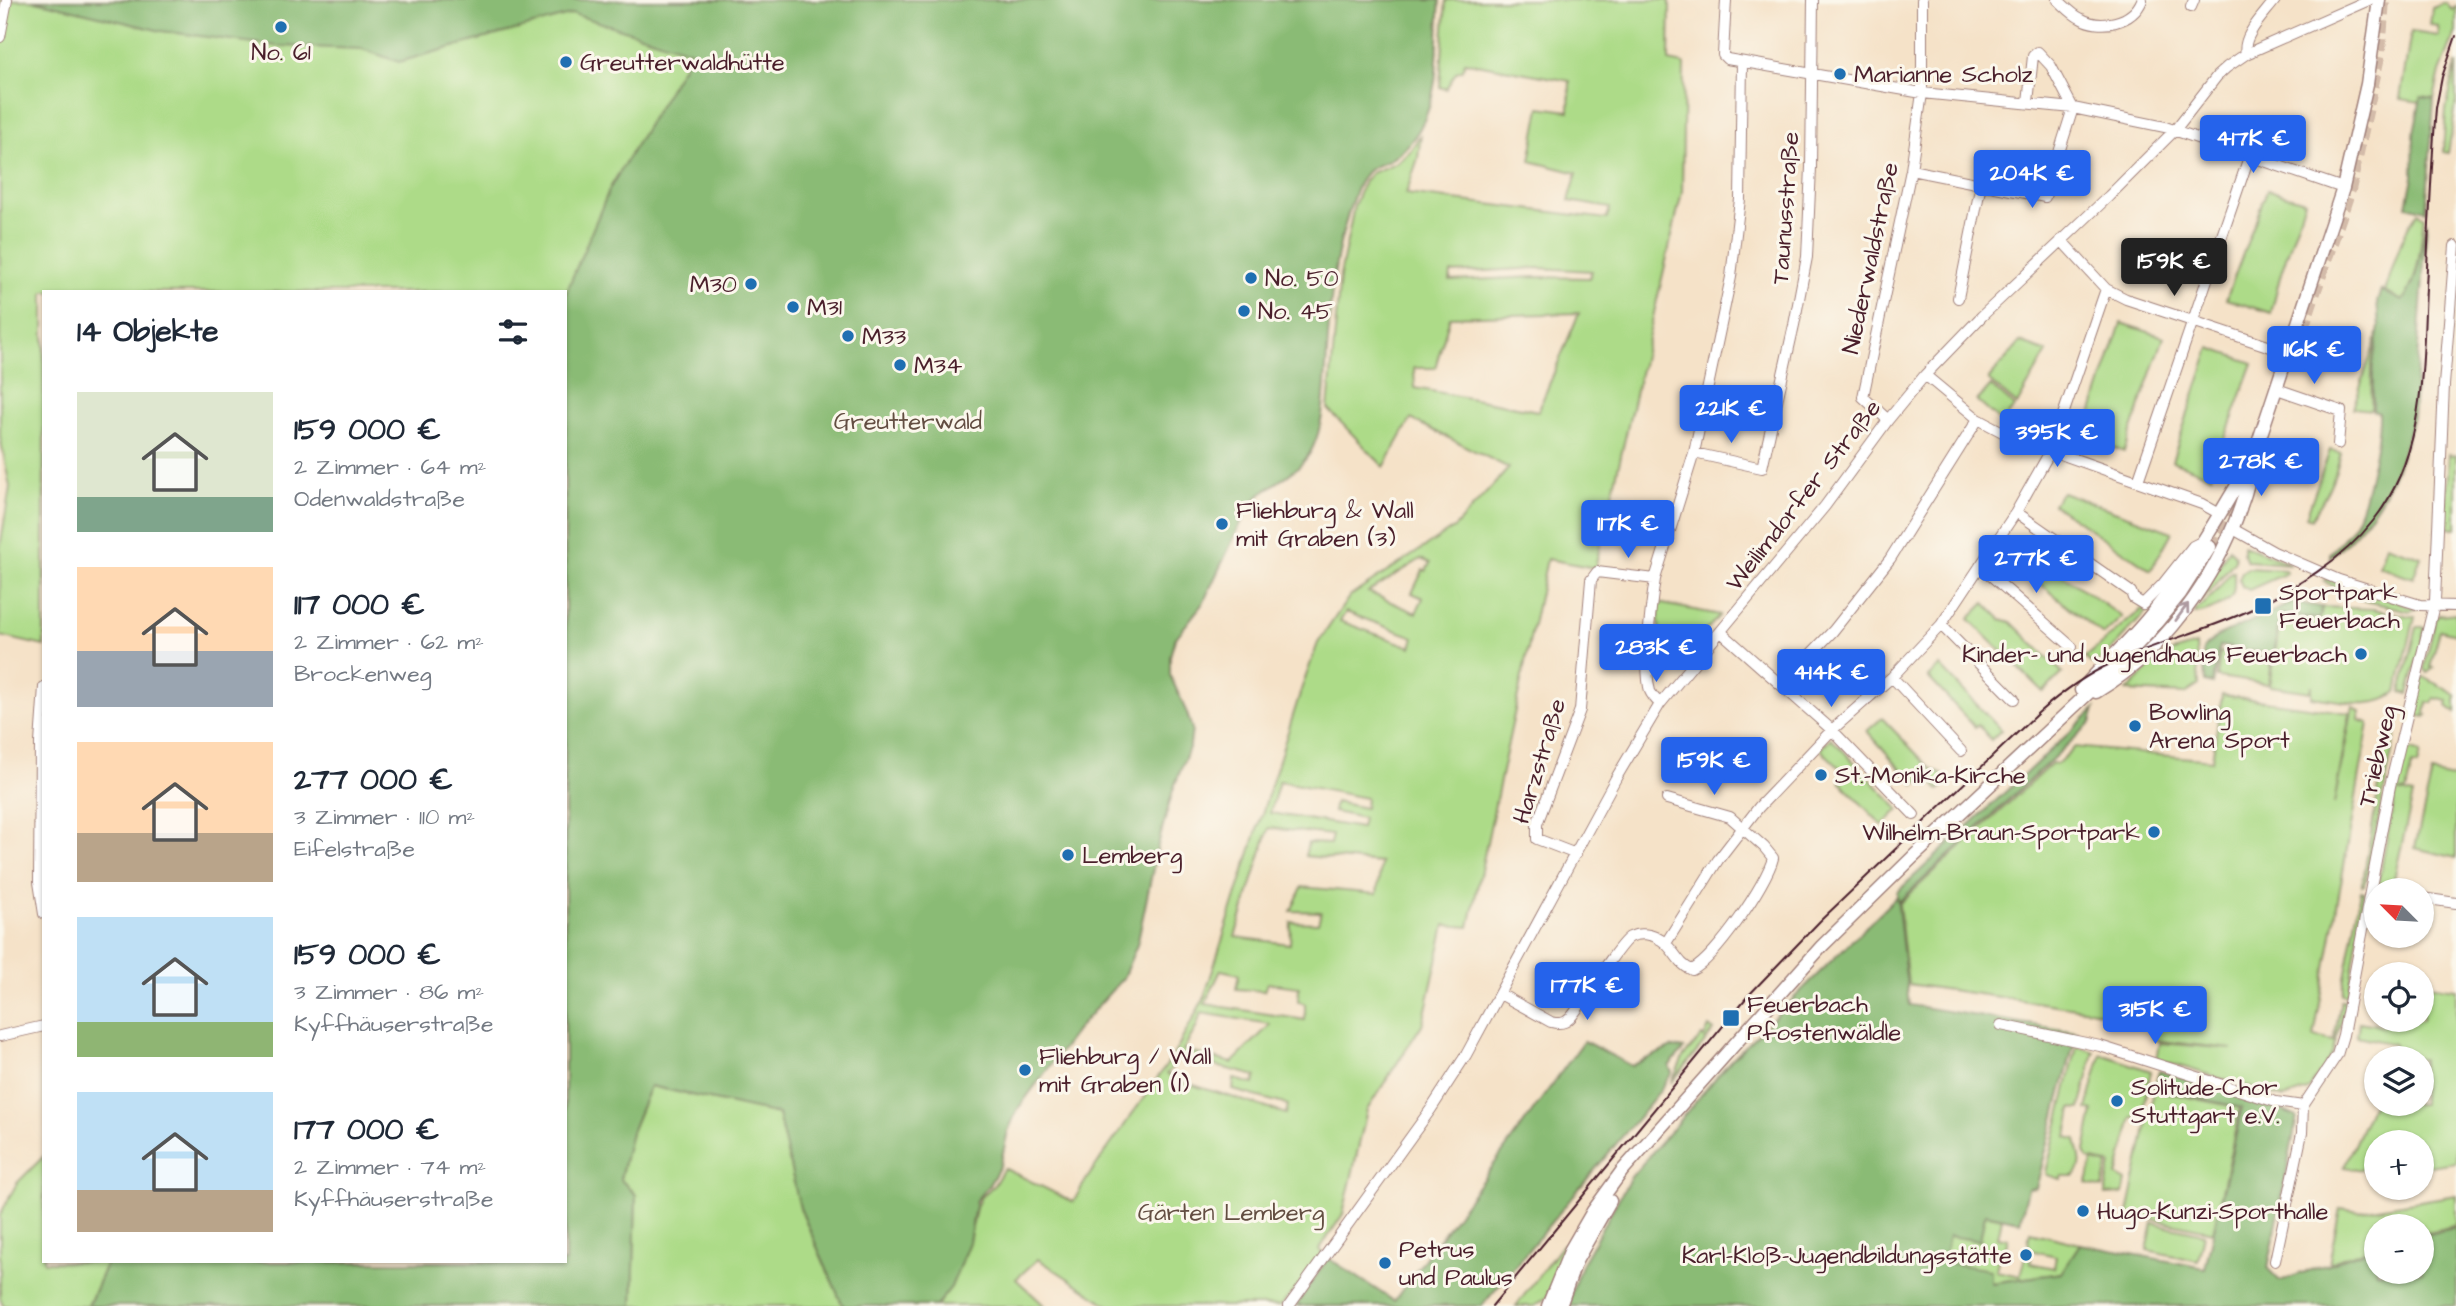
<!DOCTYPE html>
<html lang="de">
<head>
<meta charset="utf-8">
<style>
  :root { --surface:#fff; --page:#f6f6f7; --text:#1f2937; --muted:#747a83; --accent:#2563eb }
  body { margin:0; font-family:"Architects Daughter",sans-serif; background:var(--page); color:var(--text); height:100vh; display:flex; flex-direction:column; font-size:26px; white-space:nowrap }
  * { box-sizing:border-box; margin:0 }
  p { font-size:23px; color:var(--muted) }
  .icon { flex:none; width:38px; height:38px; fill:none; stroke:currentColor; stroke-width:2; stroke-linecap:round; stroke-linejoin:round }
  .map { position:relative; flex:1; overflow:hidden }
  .panel { position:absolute; left:42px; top:290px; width:525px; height:973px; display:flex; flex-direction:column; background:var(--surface); border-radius:0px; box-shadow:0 2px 5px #0004 }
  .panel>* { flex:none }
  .needle { width:46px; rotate:294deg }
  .buttons { position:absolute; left:2364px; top:878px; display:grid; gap:14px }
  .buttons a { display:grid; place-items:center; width:70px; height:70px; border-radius:50%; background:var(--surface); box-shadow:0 2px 5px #0004; font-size:35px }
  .price { position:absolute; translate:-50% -60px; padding:0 16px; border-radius:7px; background:var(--accent); color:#fff; font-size:23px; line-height:46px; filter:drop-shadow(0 2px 4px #0008) }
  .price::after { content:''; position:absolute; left:50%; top:42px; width:21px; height:16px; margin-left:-10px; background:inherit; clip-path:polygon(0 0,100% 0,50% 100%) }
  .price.active { background:#222; color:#fff }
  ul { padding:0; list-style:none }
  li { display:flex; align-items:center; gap:21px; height:175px; padding:0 35px }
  li span { display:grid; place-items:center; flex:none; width:196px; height:140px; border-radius:0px; color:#555 }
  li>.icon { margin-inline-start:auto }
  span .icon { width:84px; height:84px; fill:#fffc; stroke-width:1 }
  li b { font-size:30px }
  h2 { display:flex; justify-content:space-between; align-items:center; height:84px; padding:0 35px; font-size:30px }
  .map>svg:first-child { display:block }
  .green { fill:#addb88; stroke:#7c7d5a; stroke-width:2; fill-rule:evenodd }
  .forest { fill:#8abb74; stroke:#6a6d50; stroke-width:2 }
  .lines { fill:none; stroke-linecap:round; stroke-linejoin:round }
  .major-tunnel { stroke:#d3bba9; stroke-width:12; stroke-dasharray:12 6; stroke-linecap:butt }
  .minor-casing { stroke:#a0807a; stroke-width:12 }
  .major-casing { stroke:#a0807a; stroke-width:15 }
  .minor { stroke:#fff; stroke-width:10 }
  .major { stroke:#fff; stroke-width:12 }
  .tram { stroke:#4a1f2b; stroke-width:2 }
  .oneway { stroke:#ae9aa0 }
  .poi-dot { fill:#1f6fb2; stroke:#fbf7ec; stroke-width:2.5 }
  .labels { text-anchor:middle; stroke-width:6; stroke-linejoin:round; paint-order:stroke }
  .poi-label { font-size:24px; fill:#4a1f2b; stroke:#fbf7ec; text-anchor:start }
  .street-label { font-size:24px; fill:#4a1f2b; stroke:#fbf7ec }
  .park-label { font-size:24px; fill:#634e42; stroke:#fbf7ec }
</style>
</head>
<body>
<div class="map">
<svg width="2456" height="1306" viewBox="0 0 2456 1306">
  <rect width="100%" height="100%" fill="#fbf7ec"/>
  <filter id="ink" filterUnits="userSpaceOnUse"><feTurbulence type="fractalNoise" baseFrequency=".0143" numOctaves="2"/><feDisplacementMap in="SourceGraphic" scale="14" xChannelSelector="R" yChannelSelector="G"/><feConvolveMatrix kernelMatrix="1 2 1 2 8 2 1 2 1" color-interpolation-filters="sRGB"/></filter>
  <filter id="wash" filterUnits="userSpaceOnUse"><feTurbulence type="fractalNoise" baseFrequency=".00686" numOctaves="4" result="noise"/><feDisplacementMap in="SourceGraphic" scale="28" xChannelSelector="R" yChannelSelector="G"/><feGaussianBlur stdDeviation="1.57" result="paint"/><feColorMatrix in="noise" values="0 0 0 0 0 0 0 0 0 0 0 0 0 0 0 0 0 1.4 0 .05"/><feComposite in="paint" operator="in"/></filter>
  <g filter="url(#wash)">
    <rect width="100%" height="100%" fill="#f5e2c8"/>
    <!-- green -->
    <path class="green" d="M0,0H1065L1249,500L794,1106L634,1067L565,1262V292H44V646L0,636V547L10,487L0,437Z
      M1446,0H1670L1669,61L1684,64L1682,192L1595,568L1547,559L1469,927L1445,925L1423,1023L1367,1110L1343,1214L1319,1250L1325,1256L1281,1306H1110L1038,1259L1016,1279L1045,1306H936L951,1287L969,1242L976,1208L980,1198L994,1185L1004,1168L1073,1202L1088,1177L1173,1056L1204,998L1302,687L1318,643L1349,597L1455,527L1509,468L1411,419L1384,467L1328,409L1340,276L1354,206L1364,181L1371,173L1398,162L1410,151L1421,134L1418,158L1406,194L1607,219L1610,208L1569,201L1577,173L1530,161L1540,107L1569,111L1570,81L1465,62L1462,70L1456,72L1446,89L1440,87ZM1538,268L1592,271L1589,278L1536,277L1450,281L1451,273ZM1579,313L1538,411L1415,388L1414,368H1435L1450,317ZM1421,559L1430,563L1426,571L1423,570L1412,593L1423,598L1416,613L1368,592ZM1346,612L1414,637L1411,647L1340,621ZM1279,781L1366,798L1365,808L1335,802L1333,812L1363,818L1361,828L1270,813ZM1269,828L1332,835L1330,844L1308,843L1305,856L1381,863L1377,894L1302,887L1291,911L1321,912L1318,923L1291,922L1290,944L1235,937ZM1221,970L1239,974L1236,989L1264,991L1267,983L1299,987L1298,1001L1305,1004V1020L1205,1004ZM1201,1013L1270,1024V1025L1232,1063L1183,1050L1196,1028ZM1180,1057L1256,1076L1254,1084L1234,1079L1233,1090L1288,1105L1286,1114L1180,1081L1167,1074Z
      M2446,3L2452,10L2456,6V32L2440,72L2434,99L2422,97L2420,102L2400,99L2411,32L2439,36L2438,26L2430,25L2432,8Z
      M2456,64V105L2448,153L2443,152L2446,110Z
      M2267,190L2305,201L2281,273L2271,313L2226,299Z
      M2418,213L2424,217C2420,244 2420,280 2402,301L2385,292C2394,265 2400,235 2418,213Z
      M2121,323L2164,337L2124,452L2084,436Z
      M2376,339L2372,362L2371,410L2353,408Z
      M2020,342L2047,352L2017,405L1988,380Z
      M2210,348L2253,363L2211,476L2172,461Z
      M1991,386L2015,407L2001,422L1977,401Z
      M2330,450L2341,453C2335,478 2326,498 2311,519L2306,517Z
      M2449,454L2456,455V528H2445Z
      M2062,492L2172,532L2151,570L2053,504Z
      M2019,544L2122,617L2103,635L2009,558Z
      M2243,545L2291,564L2247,561L2243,552Z
      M2386,545L2421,557L2413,578L2379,566Z
      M2229,548L2235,555V560L2210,592L2199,601Z
      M2248,568L2285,570L2287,573L2249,590L2242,586L2239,579L2242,572Z
      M2234,571C2234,578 2235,590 2232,595C2227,605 2205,613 2195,614L2196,610L2214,594L2231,572Z
      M2327,578L2417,608L2410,611L2365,601L2323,581Z
      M2165,589L2166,590L2103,659L2092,664L2085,658Z
      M1658,603L1720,615L1662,679Z
      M1985,603L2001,619L2011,622L2063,673L2043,692L1969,619Z
      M2322,607L2373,609L2415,617L2397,692C2374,712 2339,700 2312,697V685L2311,692L2270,686L2281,615L2320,620Z
      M2456,613V634L2440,630L2430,667L2434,668L2427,673L2424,669L2436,618L2439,615Z
      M2417,627H2425L2408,694L2401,692Z
      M2196,645L2199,685L2185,694L2127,691L2163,655Z
      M2220,652L2272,659L2269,684L2217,677Z
      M1940,666L2001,730L1991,740L1978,724L1975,727L1928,677Z
      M2424,677L2456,695V713L2447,706L2448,701L2434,698L2432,703H2427L2425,714L2428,715L2426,717L2413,715L2422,678Z
      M2222,695L2350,713L2334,804L2353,706L2360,712L2359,720L2369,723L2314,1037L2334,1041L2341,1000L2347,1001L2332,1054L2320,1073L2308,1090L2284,1098L2157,1059L2160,1043L2232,1049L2154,1040L2146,1021L2090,1010L1908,984L1899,904L2052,763L2057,764L2075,747L2212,760Z
      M1882,718L1931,769L1951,779L1939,790L1926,775L1915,785L1867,731Z
      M2389,729L2396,733L2365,885L2362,886Z
      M1831,738L1899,809L1883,826L1840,782L1842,770L1820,749Z
      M2405,748L2421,753L2418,766L2412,765L2406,792L2398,791L2413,795L2392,888L2378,883Z
      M2432,773L2456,779V858L2415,848Z
      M2361,891L2365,892L2348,995L2342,994Z
      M2422,984L2456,989V1162L2422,1167V1143H2376V1172L2344,1167L2376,1096V1104H2422V1059H2393L2394,1044L2357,1036L2359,1022L2382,1026L2392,1020H2422Z
      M1709,1027L1714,1031L1671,1083L1684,1056L1702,1036L1704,1038Z
      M2077,1046L2094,1052L2080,1109L2072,1108L2067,1137L2076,1139C2078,1152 2086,1165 2074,1176H2062L2061,1179L2047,1175L2046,1172Z
      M2101,1054L2151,1071L2141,1117H2132L2117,1176L2126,1181L2123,1194L2105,1195L2111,1164L2088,1159L2085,1151L2093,1111L2087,1109Z
      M650,1086L778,1114L800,1208L843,1306H633L636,1195L620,1179L631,1132Z
      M2154,1090L2240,1108L2213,1232L2128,1214Z
      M44,1156V1262H107L88,1306H3L0,1298V1215L17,1183Z
      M2092,1161L2108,1165L2103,1188L2087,1184Z
      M2456,1195V1225L2422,1234V1227H2376V1246L2329,1263L2340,1208L2360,1211Z
      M1985,1214L2002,1218L1998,1237L2008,1239L2005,1250H2000L1996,1271L2020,1276L2025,1257L2031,1258L2030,1263L2054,1268L2056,1256L2030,1250L2028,1241L2030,1232L2080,1244L2061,1273L1990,1283L1943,1262L1948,1236Z
      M2153,1223L2204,1234L2198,1261L2147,1250Z
      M1571,1243L1547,1297L1535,1306H1516L1562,1245Z"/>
    <!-- forest -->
    <path class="forest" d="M32,0H1440C1436,44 1442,90 1419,130C1411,143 1399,156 1385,162C1380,165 1374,166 1370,169C1356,179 1348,215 1343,232C1331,275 1329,324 1326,369C1324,395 1324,423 1313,447C1300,476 1266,483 1248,508L1203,603L1175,639L1170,656V675L1187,713L1192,729L1190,745L1173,790L1158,845L1137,945L1123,978L1079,1027L1017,1110L1008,1131L1000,1166L989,1185L976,1200L969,1242L951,1287L936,1306H843L800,1208L778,1114L650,1086L631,1132L620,1179L636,1195L633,1306H88L107,1262H565V295L610,188L692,51L573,14L399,62L362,49L277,46L161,31Z
      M2421,97L2434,99L2426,211L2407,206L2413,177L2414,133Z
      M2427,221L2413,417C2397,476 2378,518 2330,557V553C2338,544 2349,534 2355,523C2366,503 2380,436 2379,413L2373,411V363L2379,327L2377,301L2381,290L2402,301C2419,282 2421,246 2427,221Z
      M2294,602L2321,607L2320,619L2280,614L2274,654L2219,646L2213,684L2205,682L2203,649L2216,637Z
      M2095,709L2091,723L1899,902L1897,897L1909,1005L2077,1032L2036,1188L2028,1189L2020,1221L1985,1214L1980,1241L1949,1236L1943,1262L1991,1270V1283L2061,1273L2080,1244L2205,1268L2242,1108L2154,1088L2159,1071L2245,1093L2297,1117L2268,1269L2280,1281L2376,1247V1272H2422V1236L2456,1227V1306H1567L1581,1265L1631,1177L1731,1060L1897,896V892Z
      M1584,1041L1631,1066L1672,1047L1684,1049L1669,1066L1672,1073L1655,1097L1482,1306H1296L1328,1258L1394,1301Z"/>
  </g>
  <g filter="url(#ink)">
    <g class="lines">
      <!-- major-tunnel -->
      <path class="major-tunnel" d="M2303,328L2350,190L2380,52L2384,0
        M2210,547L2243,485"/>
      <defs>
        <path id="minor" d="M1726,0L1723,55L1727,59L1922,93L2073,108L2165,127L2343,188
          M2058,0C2065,6 2072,14 2080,18C2100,30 2133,23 2142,0
          M2191,7L2194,0
          M0,37L7,0
          M2246,54C2241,36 2265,14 2275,0
          M1911,170L2045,197L2073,108L2051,66L2038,52L2033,56L2028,102
          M2061,240L2106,289L2126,299L2289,353
          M1958,298L1981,184
          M1925,375L1978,419L2012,437L2202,504L2220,514
          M2277,389L2341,411L2338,444
          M1888,420L1863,397L1911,170L1922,93V0
          M1694,453L1762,468L1794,325L1807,257L1811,167L1813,0
          M2138,481L2249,157
          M2016,512L2131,592L2133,598L2143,604L2162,585L2193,546L2201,542
          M2233,529L2274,552L2339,580L2420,605L2456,606
          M1980,566L2072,647
          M1941,625L2014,699
          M1721,632L1832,730L1914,815
          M1892,677L1961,751
          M1781,685L1833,631L1890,559L1978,419
          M44,687L40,743L39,882L44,914
          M1660,704C1656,700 1652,696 1650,691C1643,667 1651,605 1655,579L1694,453L1731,277L1740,199L1742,62
          M1576,854L1537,839V824L1580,710L1591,580L1597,572L1655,579
          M2422,898L2456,903
          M1666,943L1718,860L1759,807L1832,730L1892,677L1941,625L2016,512L2051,450L2106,289
          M1500,994L1551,1022C1563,1025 1568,1022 1575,1012C1585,999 1619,943 1630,937C1640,932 1652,934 1661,940C1674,948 1677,964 1692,970C1715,959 1767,883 1773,858L1764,847L1730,817L1667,799
          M2001,1025L2100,1046L2276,1102L2303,1106
          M0,1036L44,1026
          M2275,1261L2302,1133L2303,1106L2337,1055L2343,1035L2390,786L2435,601L2444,385L2455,246
          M1289,1306L1431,1109L1466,1055L1616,778L1660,704L1825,506L1888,420L1925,375L1982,316L2109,196L2175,130L2217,76L2227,67L2246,54L2369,0"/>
        <path id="major" d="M2081,690C2103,665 2129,642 2150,616C2190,567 2221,512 2253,458L2343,188L2367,84L2379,0
          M2096,692C2173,647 2230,558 2251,472
          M1548,1306L1571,1249L1593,1211L1622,1171L1822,946L1913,857L2114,669L2148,633L2180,594L2210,547
          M1560,1306L1576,1261L1610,1201"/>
      </defs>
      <!-- minor casing -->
      <use href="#minor" class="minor-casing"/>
      <!-- major casing -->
      <use href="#major" class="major-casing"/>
      <!-- minor -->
      <use href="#minor" class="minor"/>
      <!-- major -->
      <use href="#major" class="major"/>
      <!-- tram -->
      <path class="tram" d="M1492,1306L1747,997L1820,921L2038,713C2061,693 2085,675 2112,663C2157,642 2206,631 2250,610C2296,587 2342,561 2373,521C2426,455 2422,367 2426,288C2429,228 2431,168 2436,108L2442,77L2456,36"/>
    </g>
    <!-- one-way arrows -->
    <defs><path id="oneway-shaft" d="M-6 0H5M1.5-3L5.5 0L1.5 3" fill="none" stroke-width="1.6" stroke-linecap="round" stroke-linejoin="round" transform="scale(1.75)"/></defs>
    <use class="oneway" href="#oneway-shaft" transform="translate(2182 612) rotate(-54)"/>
  </g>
  <!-- markers -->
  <g class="poi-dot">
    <circle cx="281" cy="27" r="7"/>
    <circle cx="566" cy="62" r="7"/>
    <circle cx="1840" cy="74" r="7"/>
    <circle cx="1251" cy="278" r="7"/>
    <circle cx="751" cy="284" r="7"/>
    <circle cx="793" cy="307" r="7"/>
    <circle cx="1244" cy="311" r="7"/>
    <circle cx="848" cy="336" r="7"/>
    <circle cx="900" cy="365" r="7"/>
    <circle cx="1222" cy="524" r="7"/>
    <rect x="2254" y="597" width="18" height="18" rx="3.5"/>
    <circle cx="2361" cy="654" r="7"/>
    <circle cx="2135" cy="726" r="7"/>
    <circle cx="1821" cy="775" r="7"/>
    <circle cx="2154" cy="832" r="7"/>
    <circle cx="1068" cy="855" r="7"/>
    <rect x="1722" y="1009" width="18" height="18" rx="3.5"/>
    <circle cx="1025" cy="1070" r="7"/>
    <circle cx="2117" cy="1101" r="7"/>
    <circle cx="2083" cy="1211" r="7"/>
    <circle cx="2026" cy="1255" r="7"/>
    <circle cx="1385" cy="1263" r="7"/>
  </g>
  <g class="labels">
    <!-- poi labels -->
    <g class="poi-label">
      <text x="281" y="60" text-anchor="middle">No. 61</text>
      <text x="580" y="70">Greutterwaldhütte</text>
      <text x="1854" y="82">Marianne Scholz</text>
      <text x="1265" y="286">No. 50</text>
      <text x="737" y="292" text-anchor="end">M30</text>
      <text x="807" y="315">M31</text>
      <text x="1258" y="319">No. 45</text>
      <text x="862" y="344">M33</text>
      <text x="914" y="373">M34</text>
      <text x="1236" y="518">Fliehburg &amp; Wall<tspan x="1236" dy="28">mit Graben (3)</tspan></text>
      <text x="2279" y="600">Sportpark<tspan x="2279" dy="28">Feuerbach</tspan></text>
      <text x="2347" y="662" text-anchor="end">Kinder- und Jugendhaus Feuerbach</text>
      <text x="2149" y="720">Bowling<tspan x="2149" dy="28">Arena Sport</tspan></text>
      <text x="1835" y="783">St.-Monika-Kirche</text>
      <text x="2140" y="840" text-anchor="end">Wilhelm-Braun-Sportpark</text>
      <text x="1082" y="863">Lemberg</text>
      <text x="1747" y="1012">Feuerbach<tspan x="1747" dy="28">Pfostenwäldle</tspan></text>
      <text x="1039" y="1064">Fliehburg / Wall<tspan x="1039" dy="28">mit Graben (1)</tspan></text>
      <text x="2131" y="1095">Solitude-Chor<tspan x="2131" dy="28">Stuttgart e.V.</tspan></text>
      <text x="2097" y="1219">Hugo-Kunzi-Sporthalle</text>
      <text x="1399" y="1257">Petrus<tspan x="1399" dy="28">und Paulus</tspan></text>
      <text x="2012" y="1263" text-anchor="end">Karl-Kloß-Jugendbildungsstätte</text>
    </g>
    <!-- street labels -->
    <g class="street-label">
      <text transform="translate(1785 208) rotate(-86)" y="8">Taunusstraße</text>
      <text transform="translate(1870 258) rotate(-78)" y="8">Niederwaldstraße</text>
      <text transform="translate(1803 495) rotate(-52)" y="8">Weilimdorfer Straße</text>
      <text transform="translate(2377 756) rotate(-77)" y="8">Triebweg</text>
      <text transform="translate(1539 761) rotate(-73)" y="8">Harzstraße</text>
    </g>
    <!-- park labels -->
    <g class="park-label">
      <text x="908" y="429">Greutterwald</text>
      <text x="1231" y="1220">Gärten Lemberg</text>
    </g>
  </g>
</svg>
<div class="buttons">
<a><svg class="needle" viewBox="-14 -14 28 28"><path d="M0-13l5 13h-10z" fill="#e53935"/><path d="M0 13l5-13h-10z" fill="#747a83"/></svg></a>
<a><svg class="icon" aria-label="locate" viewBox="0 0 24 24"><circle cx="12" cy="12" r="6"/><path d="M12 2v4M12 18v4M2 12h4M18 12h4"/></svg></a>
<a><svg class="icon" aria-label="layers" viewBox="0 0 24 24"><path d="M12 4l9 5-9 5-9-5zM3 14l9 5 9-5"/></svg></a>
<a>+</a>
<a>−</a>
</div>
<b class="price" style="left:2253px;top:175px">417K €</b>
<b class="price" style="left:2032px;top:210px">204K €</b>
<b class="price active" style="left:2174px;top:298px">159K €</b>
<b class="price" style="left:2314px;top:386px">116K €</b>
<b class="price" style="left:1731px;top:445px">221K €</b>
<b class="price" style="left:2057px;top:469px">395K €</b>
<b class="price" style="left:2261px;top:498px">278K €</b>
<b class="price" style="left:1628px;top:560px">117K €</b>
<b class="price" style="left:2036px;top:595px">277K €</b>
<b class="price" style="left:1656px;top:684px">283K €</b>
<b class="price" style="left:1831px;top:709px">414K €</b>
<b class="price" style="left:1714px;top:797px">159K €</b>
<b class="price" style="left:1587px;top:1022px">177K €</b>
<b class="price" style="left:2155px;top:1046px">315K €</b>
<section class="panel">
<h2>14 Objekte<svg class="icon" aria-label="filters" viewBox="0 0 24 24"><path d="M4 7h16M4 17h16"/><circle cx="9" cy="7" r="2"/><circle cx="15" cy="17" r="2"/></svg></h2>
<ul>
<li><span style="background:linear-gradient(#dfe7d0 75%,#7fa58c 0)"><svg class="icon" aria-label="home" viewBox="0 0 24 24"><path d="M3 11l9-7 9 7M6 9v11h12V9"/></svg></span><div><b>159 000 €</b><p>2 Zimmer · 64 m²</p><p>Odenwaldstraße</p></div></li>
<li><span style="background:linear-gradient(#ffd9b3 60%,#9aa5b1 0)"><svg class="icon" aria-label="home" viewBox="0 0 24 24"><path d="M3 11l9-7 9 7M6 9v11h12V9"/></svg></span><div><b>117 000 €</b><p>2 Zimmer · 62 m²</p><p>Brockenweg</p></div></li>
<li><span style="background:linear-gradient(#ffd9b3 65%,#b9a48a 0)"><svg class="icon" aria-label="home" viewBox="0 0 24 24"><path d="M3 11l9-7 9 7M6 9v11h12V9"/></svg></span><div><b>277 000 €</b><p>3 Zimmer · 110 m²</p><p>Eifelstraße</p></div></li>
<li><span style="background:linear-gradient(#bfe0f5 75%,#8fb573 0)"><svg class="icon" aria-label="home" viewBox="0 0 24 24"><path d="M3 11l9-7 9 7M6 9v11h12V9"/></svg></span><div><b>159 000 €</b><p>3 Zimmer · 86 m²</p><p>Kyffhäuserstraße</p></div></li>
<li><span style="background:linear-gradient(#bfe0f5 70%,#b9a48a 0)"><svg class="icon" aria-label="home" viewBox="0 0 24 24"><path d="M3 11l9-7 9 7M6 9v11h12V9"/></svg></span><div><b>177 000 €</b><p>2 Zimmer · 74 m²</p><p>Kyffhäuserstraße</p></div></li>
</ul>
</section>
</div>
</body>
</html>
